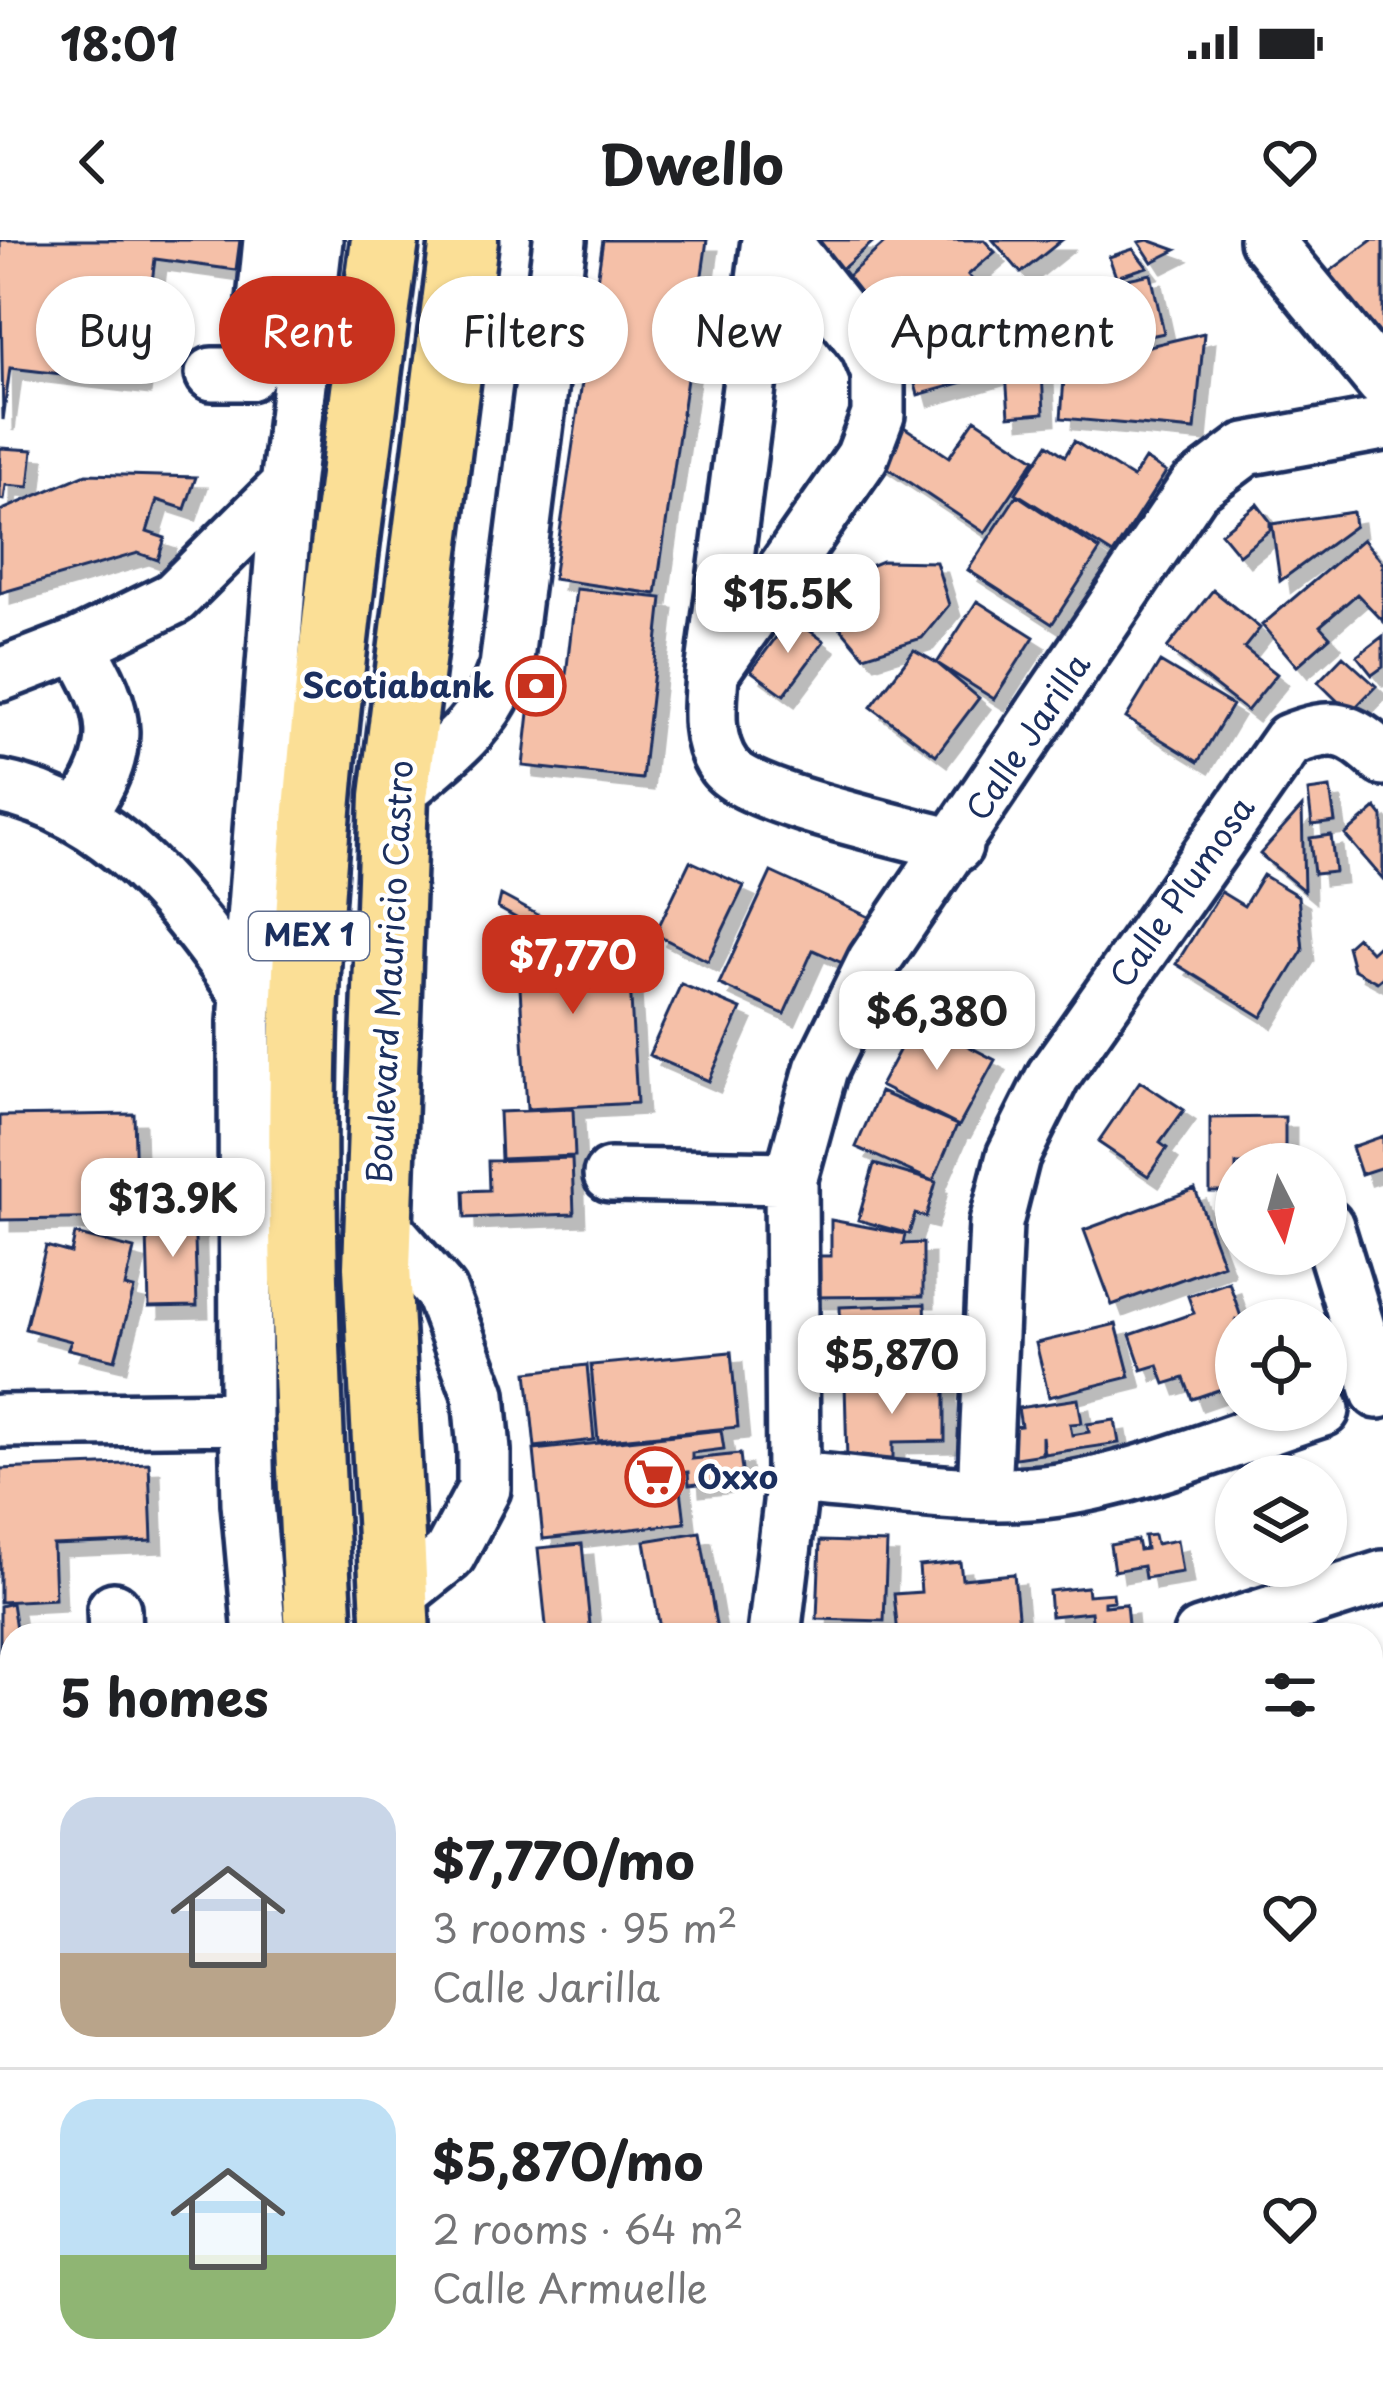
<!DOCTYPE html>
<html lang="en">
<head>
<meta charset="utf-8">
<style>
  :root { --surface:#fff; --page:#f2f2f2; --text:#202124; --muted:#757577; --line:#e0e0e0; --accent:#c8321e }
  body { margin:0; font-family:"Playpen Sans",sans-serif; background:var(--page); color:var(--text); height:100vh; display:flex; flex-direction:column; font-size:45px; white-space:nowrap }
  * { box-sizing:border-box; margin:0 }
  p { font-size:39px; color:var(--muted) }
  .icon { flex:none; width:66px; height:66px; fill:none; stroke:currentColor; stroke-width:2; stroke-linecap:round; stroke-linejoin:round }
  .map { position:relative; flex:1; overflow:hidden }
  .sheet { position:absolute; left:0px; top:1383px; width:1383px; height:771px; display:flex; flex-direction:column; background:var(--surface); border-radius:36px 36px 0 0; box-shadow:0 3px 9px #0004 }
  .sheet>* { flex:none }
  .guide { position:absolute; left:36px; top:36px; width:1311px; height:108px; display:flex; gap:24px }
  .needle { width:78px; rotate:174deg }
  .controls { position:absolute; left:1215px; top:903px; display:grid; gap:24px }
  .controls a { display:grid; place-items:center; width:132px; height:132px; border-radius:50%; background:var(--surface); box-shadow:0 3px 9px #0004; font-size:60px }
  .price { position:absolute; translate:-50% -102px; padding:0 27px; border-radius:24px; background:#fff; color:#222; font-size:39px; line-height:78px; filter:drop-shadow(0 3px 6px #0008) }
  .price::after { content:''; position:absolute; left:50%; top:72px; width:36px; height:27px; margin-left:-18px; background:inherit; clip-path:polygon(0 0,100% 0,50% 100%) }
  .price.active { background:var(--accent); color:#fff }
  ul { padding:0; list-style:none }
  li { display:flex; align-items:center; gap:36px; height:300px; padding:0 60px }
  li+li { border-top:3px solid var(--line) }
  li span { display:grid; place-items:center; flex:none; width:336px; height:240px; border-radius:36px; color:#555 }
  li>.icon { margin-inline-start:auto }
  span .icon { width:144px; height:144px; fill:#fffc; stroke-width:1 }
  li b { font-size:51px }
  h2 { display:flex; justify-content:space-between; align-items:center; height:144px; padding:0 60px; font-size:51px }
  .chip { padding:0 42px; border-radius:54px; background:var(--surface); box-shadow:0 3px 9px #0004; font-size:42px; line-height:108px }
  .chip.active { background:var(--accent); color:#fff }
  .status { display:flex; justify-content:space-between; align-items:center; height:84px; padding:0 60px; background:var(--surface); direction:ltr }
  .status svg { height:33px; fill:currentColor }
  header { display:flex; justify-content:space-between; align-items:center; height:156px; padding:0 60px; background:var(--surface); font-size:54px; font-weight:700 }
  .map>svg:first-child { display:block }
  .building { fill:#f5c0a8; stroke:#1b2f5e; stroke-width:3; filter:url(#shadow) }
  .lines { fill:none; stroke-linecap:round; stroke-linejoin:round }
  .minor-casing { stroke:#1b2f5e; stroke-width:60 }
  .major-casing { stroke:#1b2f5e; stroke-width:75 }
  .minor { stroke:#fff; stroke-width:51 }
  .major { stroke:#fbdf96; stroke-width:66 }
  .labels { text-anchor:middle; stroke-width:9; stroke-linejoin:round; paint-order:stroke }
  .shield { fill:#fff; stroke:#5f6d8e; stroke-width:3 }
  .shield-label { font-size:30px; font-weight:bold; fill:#1b2f5e }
  .poi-label { font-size:33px; font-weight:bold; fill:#1b2f5e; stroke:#fff; text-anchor:end }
  .street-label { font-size:33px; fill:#1b2f5e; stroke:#fff }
</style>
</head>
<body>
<div class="status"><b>18:01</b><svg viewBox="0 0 49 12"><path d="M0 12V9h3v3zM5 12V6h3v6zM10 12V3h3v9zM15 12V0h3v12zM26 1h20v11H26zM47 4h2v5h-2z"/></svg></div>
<header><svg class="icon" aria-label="back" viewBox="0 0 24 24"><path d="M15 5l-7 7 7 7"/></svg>Dwello<svg class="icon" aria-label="heart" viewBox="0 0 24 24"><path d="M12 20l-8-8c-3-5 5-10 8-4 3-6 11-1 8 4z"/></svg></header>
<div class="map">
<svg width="1383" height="2153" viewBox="0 0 1383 2153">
  <defs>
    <filter id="shadow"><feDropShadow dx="11" dy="11" stdDeviation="0" flood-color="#0004"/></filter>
  </defs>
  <rect width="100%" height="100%" fill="#fff"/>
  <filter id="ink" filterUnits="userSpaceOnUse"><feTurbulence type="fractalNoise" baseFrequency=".00833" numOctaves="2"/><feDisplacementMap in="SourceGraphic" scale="24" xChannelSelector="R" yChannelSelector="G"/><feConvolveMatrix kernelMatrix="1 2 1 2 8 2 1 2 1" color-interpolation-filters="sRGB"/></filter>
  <g filter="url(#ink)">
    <!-- building -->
    <path class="building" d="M0,0H240L236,30L155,19L139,143L10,128L3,180Z
      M603,0H707L656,354L553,339Z
      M811,0H875L840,31Z
      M888,0H984L995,12L968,35L984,53L957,77L940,58L890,102L839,44Z
      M993,0H1062L1021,33Z
      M1148,0L1176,10L1152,22L1139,2Z
      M1372,0H1383V94L1379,98L1329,32Z
      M1133,9L1147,27L1116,37L1109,17Z
      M1151,34L1164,93L1066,114L1062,92L1086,86L1082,68L1111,62L1108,43Z
      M1005,54L1024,125L918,155L904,104L946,67L958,81L980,61Z
      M1204,93L1195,190L1061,178L1065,126Z
      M1042,131L1044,173L1009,176L1006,133Z
      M975,179L1035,219L985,293L877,221L901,185L949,217Z
      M1074,201L1133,238L1145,219L1166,232L1113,314L1016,253L1048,204L1065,216Z
      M0,208L33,210L29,247L6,245L4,260L0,259Z
      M86,234L196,237L185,269L157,260L147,292L165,298L158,320L138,313L0,353V271Z
      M1017,255L1100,310L1052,384L968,330Z
      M1257,264L1270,281V290L1239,315L1221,293Z
      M1353,272L1355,286L1280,341L1272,284Z
      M1363,299L1383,323V381L1357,354L1320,386L1330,397L1297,426L1262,385Z
      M882,321L936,322L949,365L922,398L864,416L824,368L843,337Z
      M576,349L662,358L642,539L523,526L529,473L565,444Z
      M1213,350L1260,388L1244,408L1277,434L1247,471L1167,408Z
      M977,361L1034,397L994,459L937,423Z
      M791,377L824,401L784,455L751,431Z
      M1383,396V427L1372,435L1357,416Z
      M914,410L937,423L979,458L936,515L871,467Z
      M1343,416L1376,446L1350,473L1318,442Z
      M1160,422L1232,465L1198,522L1126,478Z
      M1330,548L1335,582L1312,585L1308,551Z
      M1302,567L1304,651L1260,614Z
      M1376,568L1383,577V639L1345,595Z
      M1331,595L1335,632L1314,634L1310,598Z
      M690,621L744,646L708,721L655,694Z
      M771,632L869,677L847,725L813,710L784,774L719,744Z
      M1263,635L1298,656L1303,710L1262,777L1176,724L1221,652L1244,666Z
      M501,655L629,724L637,863L527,869L516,678L498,668Z
      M1357,697L1371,712L1383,701V737L1377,742L1353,729L1347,706Z
      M681,744L741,769L709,841L649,815Z
      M916,779L995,820L959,886L880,846Z
      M1140,841L1184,870L1160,903L1167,908L1148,936L1098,902Z
      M880,852L957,885L933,941L856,907Z
      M573,869L575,916L501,919L499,872Z
      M134,874L137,978L0,980V876Z
      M1285,877V924H1236V952H1210V878Z
      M1383,896V927L1361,934L1352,907Z
      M572,918L574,974L465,978L464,951L489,950L488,921Z
      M874,924L936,942L926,977L915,974L909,994L858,980Z
      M1195,949L1223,1024L1112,1065L1084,990Z
      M194,966L197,1066L149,1067L147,992H161L160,967Z
      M831,980L905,994L903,1004L923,1003V1056L807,1057V1016H831Z
      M75,994L134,1009L125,1047L134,1049L115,1120L68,1109L71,1101L25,1089L46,1006L71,1013Z
      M1229,1042L1242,1080H1236V1144L1192,1159L1184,1138L1165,1144L1158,1125L1142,1130L1130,1095L1194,1073L1188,1056Z
      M925,1064L926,1085H947L948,1135L842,1139L840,1067Z
      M1116,1084L1130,1137L1049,1157L1036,1103Z
      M731,1112L738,1187L598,1201L591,1125Z
      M587,1125L594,1200L535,1207L527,1132Z
      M945,1140V1201L893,1202V1220L847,1221L845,1143Z
      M1078,1159L1082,1183L1070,1184L1072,1195L1089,1192L1087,1184L1115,1180L1119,1203L1044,1214L1042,1196V1214L1009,1219L1005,1188L1021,1186L1018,1168Z
      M721,1190L724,1209L692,1213V1219L740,1214L743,1239L689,1245L688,1232L679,1233L685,1283L543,1299L534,1210Z
      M149,1223L152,1301L53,1305L55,1359L0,1362V1229Z
      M700,1292L717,1390L661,1395L645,1301Z
      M1154,1295L1156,1304L1177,1300L1182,1332L1145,1338L1143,1326L1114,1331L1110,1305L1137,1300L1139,1310L1146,1309L1144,1296Z
      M820,1301L887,1303L884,1381L817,1379Z
      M582,1304L591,1395H547L538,1308Z
      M960,1322L962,1339L1014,1334L1020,1395H957L956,1392L898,1395L894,1354L921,1352L919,1326Z
      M1087,1347L1088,1355L1113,1353L1114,1361L1104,1362V1366L1126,1364L1129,1395H1094L1091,1372L1051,1376L1049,1351Z
      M12,1363L17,1395H12V1408L0,1410V1366Z
      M12,1923V2026L0,2028V1926Z
      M785,2142H866L867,2153H787Z"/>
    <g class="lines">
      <defs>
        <path id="minor" d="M768,0L712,434C710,464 705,499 724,526C748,559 910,593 956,606
          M1266,0L1383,142
          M212,134H249L258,121L270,0
          M78,405C120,473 126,508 79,576
          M715,428L862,217L878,175V134L867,107L783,0
          M0,435L78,405L174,358L287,246
          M0,547C114,570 183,664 247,754
          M394,556C442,515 485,488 506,427L560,0
          M610,935L791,938
          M378,980L441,1052L479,1154L484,1211V1249L449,1315L393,1360
          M1327,986L1378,1152
          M0,1181L246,1178
          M793,1238C874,1244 979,1262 1059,1250C1146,1237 1239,1197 1323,1170
          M984,1253L996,983L1013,916L1053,836L1289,500C1333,483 1349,486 1383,519
          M114,1369L115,1395
          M260,1395L248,1263L246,1178L245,782L287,246L316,0
          M774,1395L793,1238L791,938L821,829L874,721L1194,248L1246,209L1383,184
          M1200,1395L1383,1337
          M0,1583H12
          M0,1836L12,1830
          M364,2142L366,2153
          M651,2151L652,2153"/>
        <path id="major" d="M319,1395C308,1174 296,953 306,732C318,486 353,243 385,0
          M396,1395L377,1027L394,556L464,0
          M422,2142L424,2153
          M485,2142L487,2153"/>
      </defs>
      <!-- minor casing -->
      <use href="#minor" class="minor-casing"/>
      <!-- major casing -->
      <use href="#major" class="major-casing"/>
      <!-- minor -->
      <use href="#minor" class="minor"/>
      <!-- major -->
      <use href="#major" class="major"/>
    </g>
  </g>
  <!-- icons -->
  <defs>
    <symbol id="bank-ring" viewBox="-11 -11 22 22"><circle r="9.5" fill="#fff" stroke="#c8321e" stroke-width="1.5"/><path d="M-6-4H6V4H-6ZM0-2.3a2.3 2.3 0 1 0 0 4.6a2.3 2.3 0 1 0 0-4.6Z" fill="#c8321e"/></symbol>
    <symbol id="supermarket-ring" viewBox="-11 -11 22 22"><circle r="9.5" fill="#fff" stroke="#c8321e" stroke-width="1.5"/><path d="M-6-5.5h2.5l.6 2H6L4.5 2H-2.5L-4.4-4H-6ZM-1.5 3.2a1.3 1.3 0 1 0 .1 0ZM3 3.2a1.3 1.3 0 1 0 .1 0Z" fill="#c8321e"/></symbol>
  </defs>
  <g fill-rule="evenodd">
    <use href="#bank-ring" x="503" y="413" width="66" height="66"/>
    <use href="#supermarket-ring" x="622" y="1204" width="66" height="66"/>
  </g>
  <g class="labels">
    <!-- shield labels -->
    <rect class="shield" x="249" y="672" width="120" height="48" rx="9"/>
    <g class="shield-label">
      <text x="309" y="706">MEX 1</text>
    </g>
    <!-- poi labels -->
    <g class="poi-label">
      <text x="494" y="458">Scotiabank</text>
      <text x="697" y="1249" text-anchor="start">Oxxo</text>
    </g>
    <!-- street labels -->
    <g class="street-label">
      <text transform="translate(1028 497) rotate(-56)" y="12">Calle Jarilla</text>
      <text transform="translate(1182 652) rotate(-55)" y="12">Calle Plumosa</text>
      <text transform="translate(390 732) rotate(-87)" y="12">Boulevard Mauricio Castro</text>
    </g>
  </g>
</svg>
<div class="controls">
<a><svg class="needle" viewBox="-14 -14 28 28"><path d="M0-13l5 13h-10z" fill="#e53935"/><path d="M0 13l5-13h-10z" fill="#757577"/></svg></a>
<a><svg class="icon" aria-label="locate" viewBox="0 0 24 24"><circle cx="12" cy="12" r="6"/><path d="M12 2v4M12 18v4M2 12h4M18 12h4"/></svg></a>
<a><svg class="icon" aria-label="layers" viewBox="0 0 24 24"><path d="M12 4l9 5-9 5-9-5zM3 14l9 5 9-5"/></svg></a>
</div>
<b class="price" style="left:788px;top:416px">$15.5K</b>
<b class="price active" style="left:573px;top:777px">$7,770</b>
<b class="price" style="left:937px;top:833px">$6,380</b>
<b class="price" style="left:173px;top:1020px">$13.9K</b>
<b class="price" style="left:892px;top:1177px">$5,870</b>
<div class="guide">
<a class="chip">Buy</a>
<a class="chip active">Rent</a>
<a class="chip">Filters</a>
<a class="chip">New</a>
<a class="chip">Apartment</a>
</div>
<section class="sheet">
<h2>5 homes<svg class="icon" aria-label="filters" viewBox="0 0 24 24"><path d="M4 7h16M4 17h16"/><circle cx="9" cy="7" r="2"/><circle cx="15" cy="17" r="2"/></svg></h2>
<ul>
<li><span style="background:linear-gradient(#c9d6e8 65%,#b9a48a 0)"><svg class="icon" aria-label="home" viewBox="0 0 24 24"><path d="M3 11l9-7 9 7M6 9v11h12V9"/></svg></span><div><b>$7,770/mo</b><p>3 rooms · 95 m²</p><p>Calle Jarilla</p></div><svg class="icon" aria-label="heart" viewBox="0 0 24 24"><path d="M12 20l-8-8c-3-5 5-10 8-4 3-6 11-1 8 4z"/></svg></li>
<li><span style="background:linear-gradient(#bfe0f5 65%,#8fb573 0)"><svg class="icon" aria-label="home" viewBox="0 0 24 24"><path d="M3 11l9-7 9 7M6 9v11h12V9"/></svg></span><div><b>$5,870/mo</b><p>2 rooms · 64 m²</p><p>Calle Armuelle</p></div><svg class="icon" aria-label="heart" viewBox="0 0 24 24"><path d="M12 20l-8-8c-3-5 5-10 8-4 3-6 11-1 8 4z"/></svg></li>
</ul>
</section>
</div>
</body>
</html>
